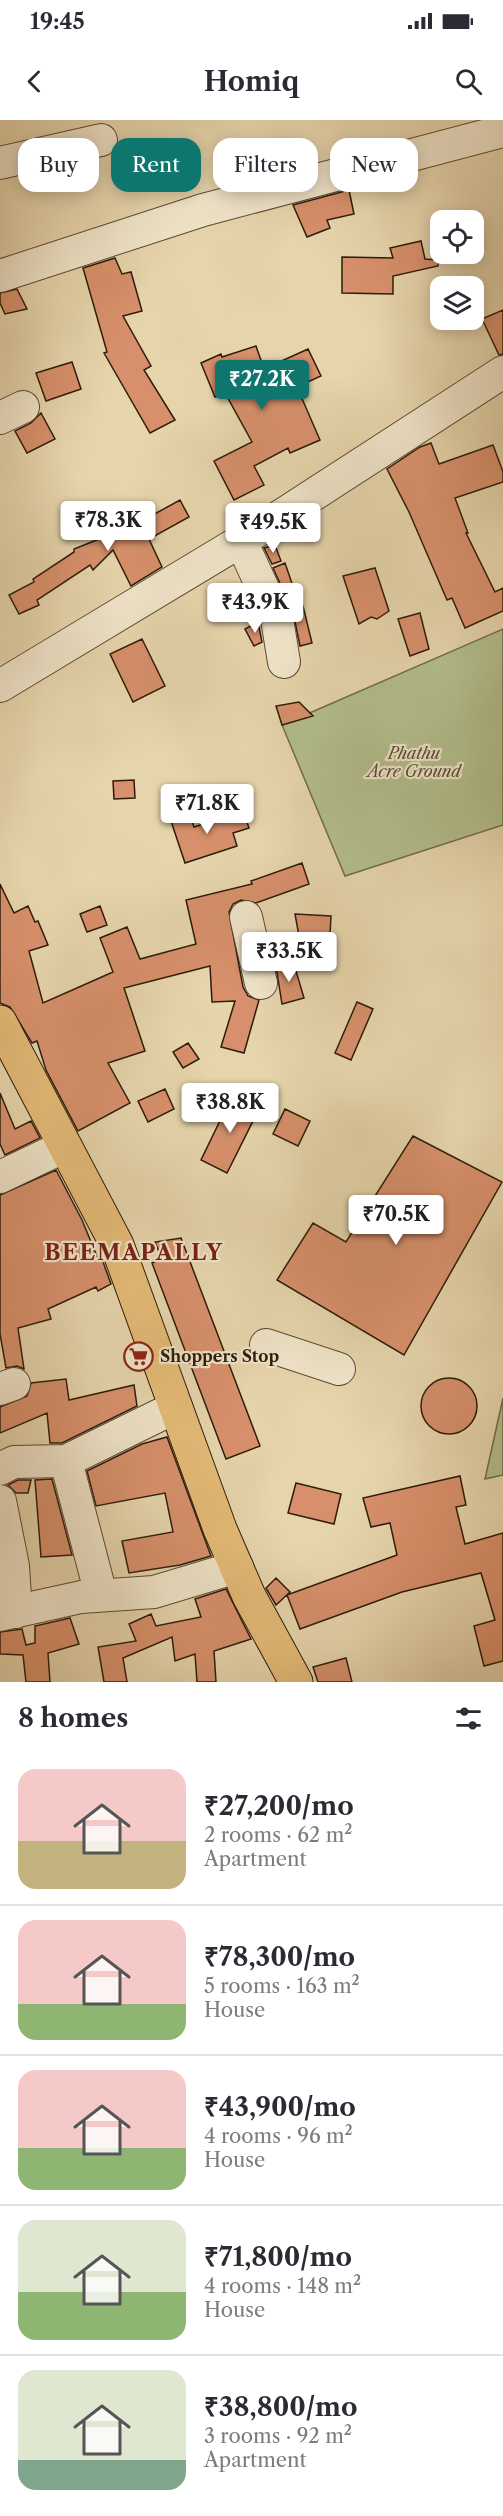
<!DOCTYPE html>
<html lang="en">
<head>
<meta charset="utf-8">
<style>
  :root { --surface:#fff; --page:#f2f2f3; --text:#2b2b33; --muted:#7c7c81; --line:#e1e1e2; --accent:#0f766e }
  body { margin:0; font-family:"Libre Caslon Text",serif; background:var(--page); color:var(--text); height:100vh; display:flex; flex-direction:column; font-size:22px; white-space:nowrap }
  * { box-sizing:border-box; margin:0 }
  p { font-size:20px; color:var(--muted) }
  .icon { flex:none; width:33px; height:33px; fill:none; stroke:currentColor; stroke-width:2; stroke-linecap:round; stroke-linejoin:round }
  .map { position:relative; height:1562px; overflow:hidden }
  .details { display:flex; flex-direction:column; background:var(--surface); flex:1 }
  .details>* { flex:none }
  .hud { position:absolute; left:18px; top:18px; width:468px; height:54px; display:flex; gap:12px }
  .controls { position:absolute; left:430px; top:90px; display:grid; gap:12px }
  .controls a { display:grid; place-items:center; width:54px; height:54px; border-radius:12px; background:var(--surface); box-shadow:0 3px 15px #0003; font-size:30px }
  .price { position:absolute; translate:-50% -51px; padding:0 14px; border-radius:6px; background:#fff; color:#222; font-size:20px; line-height:39px; filter:drop-shadow(0 2px 3px #0008) }
  .price::after { content:''; position:absolute; left:50%; top:36px; width:18px; height:14px; margin-left:-9px; background:inherit; clip-path:polygon(0 0,100% 0,50% 100%) }
  .price.on { background:var(--accent); color:#fff }
  ul { padding:0; list-style:none }
  li { display:flex; align-items:center; gap:18px; height:150px; padding:0 18px }
  li+li { border-top:2px solid var(--line) }
  li span { display:grid; place-items:center; flex:none; width:168px; height:120px; border-radius:18px; color:#555 }
  li>.icon { margin-inline-start:auto }
  span .icon { width:72px; height:72px; fill:#fffc; stroke-width:1 }
  li b { font-size:26px }
  h2 { display:flex; justify-content:space-between; align-items:center; height:72px; padding:0 18px; font-size:26px }
  .tag { padding:0 21px; border-radius:18px; background:var(--surface); box-shadow:0 3px 15px #0003; font-size:21px; line-height:54px }
  .tag.on { background:var(--accent); color:#fff }
  .status { display:flex; justify-content:space-between; align-items:center; height:42px; padding:0 30px; background:var(--surface); direction:ltr }
  .status svg { height:16px; fill:currentColor }
  header { display:flex; justify-content:space-between; align-items:center; height:78px; padding:0 18px; background:var(--surface); font-size:27px; font-weight:700 }
  .map>svg:first-child { display:block }
  .green { fill:#b2bd8b; stroke:#706c4c; stroke-width:1.5 }
  .building { fill:#d7906b; stroke:#2d1c0c; stroke-width:1.5 }
  .lines { fill:none; stroke-linecap:round; stroke-linejoin:round }
  .minor-casing { stroke:#5b4a34; stroke-width:34 }
  .major-casing { stroke:#2d1c0c; stroke-width:35 }
  .minor { stroke:#efe3c8; stroke-width:32 }
  .major { stroke:#e3ba76; stroke-width:33 }
  .labels { text-anchor:middle; stroke-width:4.5; stroke-linejoin:round; paint-order:stroke }
  .park-label { font-size:16px; font-style:italic; fill:#554c32; stroke:#efe3c8 }
  .poi-label { font-size:16px; font-weight:bold; fill:#2d1c0c; stroke:#efe3c8; text-anchor:start }
  .district-label { font-size:22px; font-weight:bold; letter-spacing:1.5px; fill:#7a1f14; stroke:#efe3c8 }
</style>
</head>
<body>
<div class="status"><b>19:45</b><svg viewBox="0 0 49 12"><path d="M0 12V9h3v3zM5 12V6h3v6zM10 12V3h3v9zM15 12V0h3v12zM26 1h20v11H26zM47 4h2v5h-2z"/></svg></div>
<header><svg class="icon" aria-label="back" viewBox="0 0 24 24"><path d="M15 5l-7 7 7 7"/></svg>Homiq<svg class="icon" aria-label="search" viewBox="0 0 24 24"><circle cx="10" cy="10" r="6"/><path d="M15 15l6 6"/></svg></header>
<div class="map">
<svg width="503" height="1562" viewBox="0 0 503 1562">
  <rect width="100%" height="100%" fill="#e6d4ab"/>
  <filter id="stains"><feTurbulence type="fractalNoise" baseFrequency=".00333" numOctaves="4"/><feColorMatrix values="0 0 0 0 .2 0 0 0 0 .09 0 0 0 0 .02 0 0 0 .5 -.17"/></filter>
  <radialGradient id="worn" r=".72"><stop offset=".6" stop-color="#630" stop-opacity="0"/><stop offset="1" stop-color="#630" stop-opacity=".3"/></radialGradient>
  <!-- green -->
  <path class="green" d="M503,509V705L345,756L282,605Z
    M503,1278V1355L485,1359Z"/>
  <!-- building -->
  <path class="building" d="M294,26L301,46L281,51L275,32Z
    M349,70L354,94L327,100L330,108L307,117L293,85Z
    M421,121L425,139L438,140V146L393,156V174L342,173V137L393,138L390,128Z
    M115,138L122,154L131,152L142,191L123,196L151,246L144,250L175,300L150,313L104,233L107,232L83,148Z
    M17,169L27,189L5,194L0,183V173Z
    M503,190V234L499,235L482,199Z
    M256,226L264,249L308,229L321,256L297,267L320,320L290,333L288,328L254,346L264,365L234,380L214,341L252,322L225,273L215,277L201,243L221,234L222,237Z
    M72,242L81,269L46,281L36,253Z
    M41,293L55,319L27,333L15,311L31,303Z
    M431,323L439,344L493,325L503,352V362L455,378L468,413H466L495,472L503,468V491L465,508L452,478L447,480L409,392L387,349L420,327Z
    M180,380L189,397L149,419L162,447L131,466L113,430L93,450L90,445L37,480L39,485L19,494L9,475L34,462L33,459L74,432V429L104,417L96,403L130,384L140,402Z
    M275,425L281,441L272,444L264,428Z
    M285,443L300,487L303,486L312,523L300,526L293,492L273,448Z
    M375,448L389,491L377,499L371,497L359,504L343,456Z
    M420,493L429,529L410,536L398,499Z
    M258,502L262,522L254,526L245,509Z
    M142,519L165,566L133,582L110,534Z
    M299,582L313,596L282,605L276,586Z
    M134,660L135,678L114,679L113,661Z
    M243,691L249,708L233,713L237,726L185,743L170,698L189,692L194,707Z
    M302,743L309,764L256,783L241,780L233,784L229,792L243,867L248,876L259,880L244,933L221,927L235,881L212,882L210,846L124,868L145,931L108,943L130,983L78,1011L46,950L37,921L32,923L10,887L0,883V764L14,793L28,786L35,802L38,801L48,825L29,831L43,883L113,852L100,818L127,807L140,839L196,824L186,780L252,764L251,761Z
    M100,786L107,805L87,812L80,794Z
    M295,794L331,796L329,832L301,827Z
    M293,841L304,878L282,884L276,846Z
    M357,882L373,889L351,940L335,933Z
    M188,923L199,939L183,948L173,932Z
    M165,969L174,989L148,1002L138,981Z
    M0,973L15,1009L31,1001L40,1018L5,1035L0,1024Z
    M232,976L259,989L227,1053L201,1040Z
    M285,989L310,1001L298,1026L273,1014Z
    M413,1016L502,1062L404,1235L277,1160L313,1103L346,1122Z
    M56,1050L82,1100L99,1141L102,1139L111,1164L98,1171L96,1167L48,1189L51,1199L18,1208L24,1249L17,1246L6,1248L0,1214V1075Z
    M181,1118L260,1326L226,1339L152,1143L162,1139L155,1122Z
    M421 1286a28 28 0 1 1 56 0a28 28 0 1 1-56 0Z
    M66,1259L69,1280L134,1265L137,1286L62,1323H50L47,1293L0,1313V1287L27,1276L31,1263Z
    M167,1317L211,1436L180,1445L129,1453L122,1421L173,1412L165,1373L96,1386L87,1351L142,1324Z
    M460,1356L466,1385L456,1387L465,1424L503,1413V1541L484,1546L474,1506L495,1500L481,1453L402,1472L300,1509L287,1475L397,1435L390,1403L371,1407L363,1378Z
    M52,1359L72,1435L41,1437L35,1360Z
    M18,1360H31L28,1373H16L8,1365Z
    M296,1363L341,1374L334,1404L288,1393Z
    M276,1458L290,1472L276,1485L266,1468Z
    M226,1469L251,1519L214,1531L216,1562H197L195,1534L175,1541L172,1517L123,1538L127,1562H104L98,1527L136,1521L129,1504L151,1494L156,1506L201,1497L195,1479Z
    M70,1498L79,1524L48,1533L50,1562H26L23,1535L0,1534V1512L22,1509L26,1525L35,1523V1506Z
    M346,1538L352,1562H318L313,1547Z"/>
  <g class="lines">
    <defs>
      <path id="minor" d="M0,43L101,20
        M0,156L203,90L503,11
        M0,298L23,287
        M241,421L277,499L284,542
        M0,566L259,410L503,252
        M246,797L261,863
        M0,1057L65,1026
        M266,1225L339,1249
        M0,1269L14,1264
        M66,1341L101,1475
        M0,1349L14,1342L66,1341L176,1287
        M0,1381L13,1446L16,1492
        M0,1495L81,1477L154,1472L237,1447"/>
      <path id="major" d="M0,902L117,1125L220,1409L249,1476L296,1562"/>
    </defs>
    <!-- minor casing -->
    <use href="#minor" class="minor-casing"/>
    <!-- major casing -->
    <use href="#major" class="major-casing"/>
    <!-- minor -->
    <use href="#minor" class="minor"/>
    <!-- major -->
    <use href="#major" class="major"/>
  </g>
  <!-- icons -->
  <defs>
    <symbol id="supermarket-ring" viewBox="-11 -11 22 22"><circle r="9.5" fill="#efe3c8" stroke="#8f2418" stroke-width="1.5"/><path d="M-6-5.5h2.5l.6 2H6L4.5 2H-2.5L-4.4-4H-6ZM-1.5 3.2a1.3 1.3 0 1 0 .1 0ZM3 3.2a1.3 1.3 0 1 0 .1 0Z" fill="#8f2418"/></symbol>
  </defs>
  <g fill-rule="evenodd">
    <use href="#supermarket-ring" x="122" y="1220" width="33" height="33"/>
  </g>
  <g class="labels">
    <!-- park labels -->
    <g class="park-label">
      <text x="414" y="639">Phathu<tspan x="414" dy="18">Acre Ground</tspan></text>
    </g>
    <!-- poi labels -->
    <g class="poi-label">
      <text x="160" y="1242">Shoppers Stop</text>
    </g>
    <!-- district labels -->
    <g class="district-label">
      <text x="134" y="1140">BEEMAPALLY</text>
    </g>
  </g>
  <rect width="100%" height="100%" filter="url(#stains)"/>
  <rect width="100%" height="100%" fill="url(#worn)"/>
</svg>
<div class="controls">
<a><svg class="icon" aria-label="locate" viewBox="0 0 24 24"><circle cx="12" cy="12" r="6"/><path d="M12 2v4M12 18v4M2 12h4M18 12h4"/></svg></a>
<a><svg class="icon" aria-label="layers" viewBox="0 0 24 24"><path d="M12 4l9 5-9 5-9-5zM3 14l9 5 9-5"/></svg></a>
</div>
<b class="price on" style="left:262px;top:291px">₹27.2K</b>
<b class="price" style="left:108px;top:432px">₹78.3K</b>
<b class="price" style="left:273px;top:434px">₹49.5K</b>
<b class="price" style="left:255px;top:514px">₹43.9K</b>
<b class="price" style="left:207px;top:715px">₹71.8K</b>
<b class="price" style="left:289px;top:863px">₹33.5K</b>
<b class="price" style="left:230px;top:1014px">₹38.8K</b>
<b class="price" style="left:396px;top:1126px">₹70.5K</b>
<div class="hud">
<a class="tag">Buy</a>
<a class="tag on">Rent</a>
<a class="tag">Filters</a>
<a class="tag">New</a>
</div>
</div>
<section class="details">
<h2>8 homes<svg class="icon" aria-label="filters" viewBox="0 0 24 24"><path d="M4 7h16M4 17h16"/><circle cx="9" cy="7" r="2"/><circle cx="15" cy="17" r="2"/></svg></h2>
<ul>
<li><span style="background:linear-gradient(#f6c9c9 60%,#c2b280 0)"><svg class="icon" aria-label="home" viewBox="0 0 24 24"><path d="M3 11l9-7 9 7M6 9v11h12V9"/></svg></span><div><b>₹27,200/mo</b><p>2 rooms · 62 m²</p><p>Apartment</p></div></li>
<li><span style="background:linear-gradient(#f6c9c9 70%,#8fb573 0)"><svg class="icon" aria-label="home" viewBox="0 0 24 24"><path d="M3 11l9-7 9 7M6 9v11h12V9"/></svg></span><div><b>₹78,300/mo</b><p>5 rooms · 163 m²</p><p>House</p></div></li>
<li><span style="background:linear-gradient(#f6c9c9 65%,#8fb573 0)"><svg class="icon" aria-label="home" viewBox="0 0 24 24"><path d="M3 11l9-7 9 7M6 9v11h12V9"/></svg></span><div><b>₹43,900/mo</b><p>4 rooms · 96 m²</p><p>House</p></div></li>
<li><span style="background:linear-gradient(#dfe7d0 60%,#8fb573 0)"><svg class="icon" aria-label="home" viewBox="0 0 24 24"><path d="M3 11l9-7 9 7M6 9v11h12V9"/></svg></span><div><b>₹71,800/mo</b><p>4 rooms · 148 m²</p><p>House</p></div></li>
<li><span style="background:linear-gradient(#dfe7d0 75%,#7fa58c 0)"><svg class="icon" aria-label="home" viewBox="0 0 24 24"><path d="M3 11l9-7 9 7M6 9v11h12V9"/></svg></span><div><b>₹38,800/mo</b><p>3 rooms · 92 m²</p><p>Apartment</p></div></li>
</ul>
</section>
</body>
</html>
